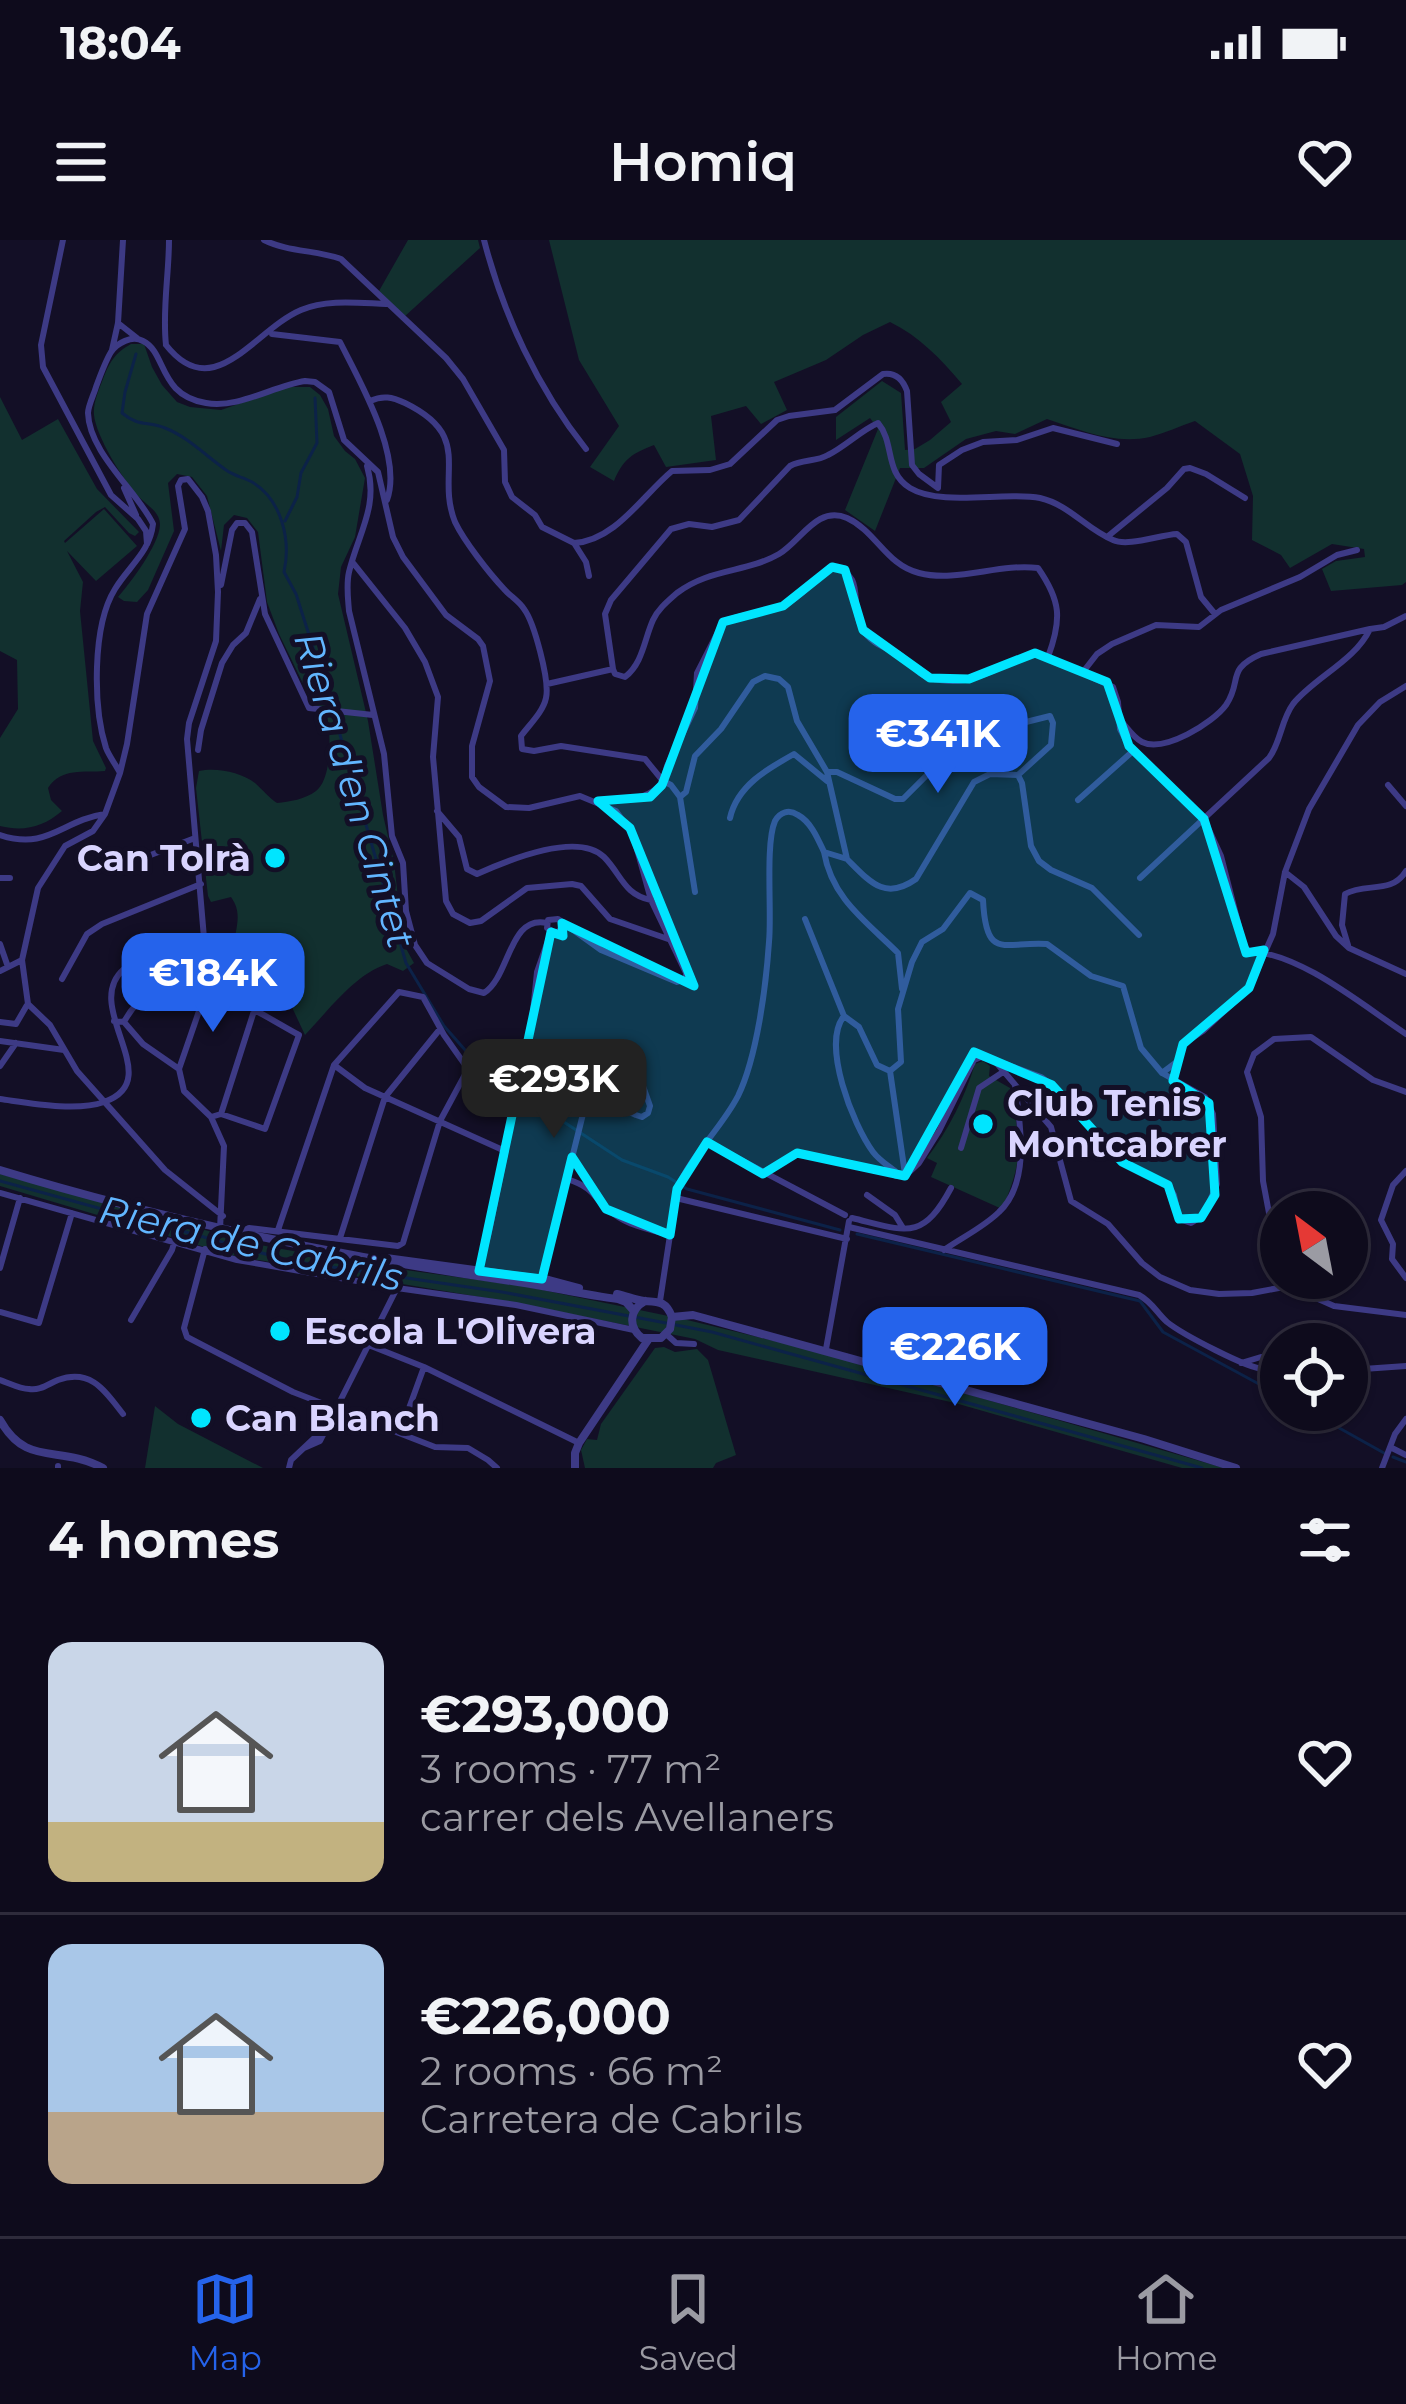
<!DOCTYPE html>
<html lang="en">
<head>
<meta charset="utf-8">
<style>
  :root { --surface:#0e0b1c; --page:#1c1929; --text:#f1f3f6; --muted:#9b9ba3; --line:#2e2b3b; --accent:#2563eb }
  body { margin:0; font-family:Montserrat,sans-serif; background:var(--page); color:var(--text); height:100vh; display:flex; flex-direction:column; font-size:45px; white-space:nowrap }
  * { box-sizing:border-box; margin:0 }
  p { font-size:39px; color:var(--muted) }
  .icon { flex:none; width:66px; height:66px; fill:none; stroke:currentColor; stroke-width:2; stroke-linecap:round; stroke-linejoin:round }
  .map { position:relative; height:1228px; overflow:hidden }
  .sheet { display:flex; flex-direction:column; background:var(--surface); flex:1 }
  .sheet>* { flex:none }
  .needle { width:78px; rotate:328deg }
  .controls { position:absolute; left:1260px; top:951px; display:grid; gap:24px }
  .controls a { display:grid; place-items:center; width:108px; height:108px; border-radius:50%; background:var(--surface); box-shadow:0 3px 9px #0004,0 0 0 3px var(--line); font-size:60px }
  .price { position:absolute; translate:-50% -102px; padding:0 27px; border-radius:24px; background:var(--accent); color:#fff; font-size:39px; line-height:78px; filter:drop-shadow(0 3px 6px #0008) }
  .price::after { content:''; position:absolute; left:50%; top:72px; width:36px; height:27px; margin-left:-18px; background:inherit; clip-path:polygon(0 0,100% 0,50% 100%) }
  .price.selected { background:#222; color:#fff }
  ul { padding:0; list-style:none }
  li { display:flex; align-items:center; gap:36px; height:300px; padding:0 48px }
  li+li { border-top:3px solid var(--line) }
  li span { display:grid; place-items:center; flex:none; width:336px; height:240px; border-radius:24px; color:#555 }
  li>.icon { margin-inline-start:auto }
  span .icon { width:144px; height:144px; fill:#fffc; stroke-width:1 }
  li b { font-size:51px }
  h2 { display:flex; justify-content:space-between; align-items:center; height:144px; padding:0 48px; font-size:51px }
  .status { display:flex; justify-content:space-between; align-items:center; height:84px; padding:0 60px; background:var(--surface); direction:ltr }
  .status svg { height:33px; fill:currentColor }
  header { display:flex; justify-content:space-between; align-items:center; height:156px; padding:0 48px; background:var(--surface); font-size:54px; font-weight:600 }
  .tab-bar { display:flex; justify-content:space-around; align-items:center; height:168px; border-top:3px solid var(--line); background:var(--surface); font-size:33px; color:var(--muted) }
  .tab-bar a { display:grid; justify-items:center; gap:6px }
  .tab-bar .selected { color:var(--accent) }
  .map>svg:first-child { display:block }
  .green { fill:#12302f }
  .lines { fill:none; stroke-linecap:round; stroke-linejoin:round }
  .stream { stroke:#0c2248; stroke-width:3 }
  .minor { stroke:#3d3a85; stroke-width:6 }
  .tertiary { stroke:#3d3a85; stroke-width:8 }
  .marked { fill:#00e5ff; fill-opacity:0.2; stroke:#00e5ff; stroke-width:9; stroke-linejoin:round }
  .poi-dot { fill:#00e5ff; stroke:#130f26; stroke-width:4.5 }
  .labels { text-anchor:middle; stroke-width:10; stroke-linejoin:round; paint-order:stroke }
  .poi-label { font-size:36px; font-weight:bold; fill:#d9d4ff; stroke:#130f26; text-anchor:start }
  .water-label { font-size:39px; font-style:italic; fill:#62b6ff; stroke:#130f26 }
</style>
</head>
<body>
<div class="status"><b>18:04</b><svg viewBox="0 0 49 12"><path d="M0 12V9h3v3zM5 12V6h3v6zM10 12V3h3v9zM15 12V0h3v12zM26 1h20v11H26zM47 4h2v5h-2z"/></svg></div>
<header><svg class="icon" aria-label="menu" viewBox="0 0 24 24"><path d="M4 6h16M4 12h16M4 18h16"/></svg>Homiq<svg class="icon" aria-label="heart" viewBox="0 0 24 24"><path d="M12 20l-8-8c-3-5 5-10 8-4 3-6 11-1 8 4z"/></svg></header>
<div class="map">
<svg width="1406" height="1228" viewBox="0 0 1406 1228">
  <rect width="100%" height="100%" fill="#130f26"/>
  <!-- green -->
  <path class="green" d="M408,0H478L480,8L404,77L379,51Z
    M549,0H1406V342L1402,345L1331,351L1322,329L1336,321L1365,317L1364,309L1332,304L1290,328L1281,315L1252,300L1253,256L1240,214L1195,181C1180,186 1165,193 1150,197C1114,205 1081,190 1047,179L1015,194L996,191L966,199L924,228H900L875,291L845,270L878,189L870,178L836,200V177L882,141L901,153L905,210L915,209L930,200L951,182L941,162L962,144C941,119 919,96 890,82L863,95L826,120L774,142L787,170L761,184L746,166L711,176L716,220L666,227L654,205C633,213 623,219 614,241L590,227L619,186L579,120Z
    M131,104H144L152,127L162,145L177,162L190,167L221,170L287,147H310L320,155L328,169L334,196L345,211L355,219L365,238L355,297L341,327L338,354L368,481L383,575L394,622L403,703L414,723L403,731L387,724C355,734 328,771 305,795L282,746L234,709C234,690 244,675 231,657L211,662L208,656L196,548L199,531C216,527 241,532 255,543C263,550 269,558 277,563C289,562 306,559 316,551C332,539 331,494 327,475L313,464L279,394L267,362L258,292L247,278L234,275L224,285L221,311L207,256L192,237L177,234L168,243L174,291L148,350L137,362L124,361L118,357C131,342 159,305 160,285C160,271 146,265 138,256C123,240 96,196 94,175C93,162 99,150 103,139C110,121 115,113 131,104Z
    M0,157L22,200L58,179L97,249L139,292L135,296L129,293L105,267L96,272L64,301L65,303L104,269L137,306L96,341L67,311L83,342L80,371L93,501L106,528L105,531C83,533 62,527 48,548L51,560L62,571C43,587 24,592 0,586V498L18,469L17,420L0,411Z
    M983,821L990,826L989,836L1010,848C1020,903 1025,916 1002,969L931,937L937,923L927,918C949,889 964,859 975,824Z
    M0,934L260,1005L376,1026L523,1046L683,1079L828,1114L1224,1228H1182L955,1163L718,1110L695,1099L516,1063L235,1016L0,946Z
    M664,1107L675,1112L697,1109L708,1120L736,1215L716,1223L713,1228H585L581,1210L587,1199L597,1200L601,1184L655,1108Z
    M155,1166L178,1184L263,1228H145Z"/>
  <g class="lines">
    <!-- stream -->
    <path class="stream" d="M136,114L125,152L122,173C139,187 147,181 165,188C188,197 206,216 226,230C234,236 243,237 252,242C282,260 291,300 284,332L296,354L332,467L406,723L444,786L480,827L622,920L668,937L687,949L840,990
      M285,281L297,257L301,233L317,203L315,158
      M0,941L291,1021L502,1052L666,1083
      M857,994L1140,1061L1163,1092L1281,1156
      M676,1085L712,1092L1202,1228
      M1307,1170L1384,1213
      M1393,1217L1406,1222"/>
    <!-- minor -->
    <path class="minor" d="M63,0L41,105L43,127L111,255L138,279L146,291L147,304
      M264,0C288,12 316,10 341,19L446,118L463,139L504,210L505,242L512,257L535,275L542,287L574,303L586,322L589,336
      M484,0C503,74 538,149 586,209
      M118,83L137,98
      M272,94L340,102C360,142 403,216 387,260
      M166,105C214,166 254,90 301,70C327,59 358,63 386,64
      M166,105C162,70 169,35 169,0
      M112,110L118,83L123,0
      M370,161C383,155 392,157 405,163C475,197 435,232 455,282C464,301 489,333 504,349C510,356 519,361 524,369C534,382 550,441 546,458C543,472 530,484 521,496L522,509L534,511L561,506L645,519L663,541C649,562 625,558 602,561
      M367,226C379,266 358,294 349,332C346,345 348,358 349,371L384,514L392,596L403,623L406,671L415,705L427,723L469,749L484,753C510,737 509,674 547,683
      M124,248L136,275
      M1107,297L1167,248L1184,229L1190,228L1206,234L1245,258
      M574,303C615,301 643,255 672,231L710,230L730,224L777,180L789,176L835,170L883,134C896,132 903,140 907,151L912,225L919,234L938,248L939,225L962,210L983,202L1017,200L1053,188L1117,204
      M354,324L405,388L425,422L438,457L433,517L446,661L453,674L470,683L481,681L527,648L572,644L581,646L610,679L671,700
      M221,345L232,290L237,283H245L252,292L265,374L309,468L373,475
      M1048,417C1062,379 1061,361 1038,328C999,323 957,343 919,333C886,325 876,291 847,278C817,265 801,301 779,314C746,333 710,328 677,353C668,361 658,369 653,380C644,400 643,423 625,437L615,434L613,429L605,374L611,360L671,289L689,284L712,287L739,280L790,226C803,219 816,222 828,215C846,206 860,191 878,183C895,203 884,232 910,248C941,267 1006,251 1040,258C1070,265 1086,289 1113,300C1128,307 1159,295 1177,294L1186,302L1201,357L1215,374
      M1083,432L1097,414L1112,404L1156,385L1199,387L1221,370L1300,337L1337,315L1357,310
      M547,444L613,429
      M1122,482C1128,489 1134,498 1142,502C1164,513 1213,483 1226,465C1243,440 1225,430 1261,414L1370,389
      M198,510L201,490L222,423L233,405L246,393L260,359
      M827,532H837L895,559H903L977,485L985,481L1018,484L1050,476L1053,483L1051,505L1018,535
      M1388,545L1406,566
      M680,557L695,652
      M1078,560L1133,511
      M437,571L459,597L467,629L477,634C506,621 577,591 604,617C621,634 624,655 651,660
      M730,578C737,546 767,529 794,514L827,541
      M0,595C48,611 62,580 105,574
      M824,612C832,659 867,682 898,713L902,749
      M148,616L195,598
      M847,619C870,642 885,661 916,639L974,542L990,534L1018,535L1022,543L1031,606L1039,621L1051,630L1092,648L1139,695
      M1285,632L1304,647L1336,696L1349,708L1406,734
      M0,638H10
      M1140,638L1269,518C1281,502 1281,480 1293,464C1315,437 1355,421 1370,389L1384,387L1406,376
      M805,679L844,776L859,787L877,825L890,831L905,934
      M0,704L8,727
      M1348,705L1342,685L1345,654C1366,642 1391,655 1406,631
      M0,731L22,720
      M62,739L87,694L102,684L201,644
      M28,764L22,720L38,648L65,606L93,591L105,574L120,533C116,525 109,516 106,508C93,467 92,386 115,349C129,326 150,312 153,284C138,252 89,213 88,173C88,166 94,154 96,147C100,136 105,122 111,112C117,103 132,95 143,101C167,113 158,155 206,163C238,169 273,146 305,141L315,142L329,152L344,200L378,232L393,297L403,317L446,375L478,399L483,406L490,441L472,506V537L479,547L506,567L529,568L580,556L616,571L633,595L651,660L686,733V739L677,742L601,710L558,679L548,680L547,688L556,693L561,689L562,683
      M28,764L50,785L77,831L165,930L223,976
      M844,776C821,804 853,885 873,912C879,920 887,925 895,931L896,936
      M114,781L124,782L143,804L179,829L184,851L211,877L224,906L220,989
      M0,782L16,784L27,765
      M124,782C165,706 247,767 299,795L265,889L221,874L211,877
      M0,801L64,810
      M334,825L365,848L505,911
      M0,826L16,803
      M179,829L207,748
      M890,831L901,822L898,769L912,722L922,702L943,689L970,653L983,660C986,722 1004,701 1047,704L1091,736L1123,746L1141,808L1162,833L1205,857L1213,874L1217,944L1204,975L1191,983L1179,979L1174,955L1168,945L1122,922L1052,845L1041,837L994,820
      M1162,833L1178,821L1183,804L1203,791L1249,748L1273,694L1285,632L1309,569L1358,485L1380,462L1406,446
      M0,859C29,863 76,872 104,862C169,840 80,767 124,729C141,714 182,706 204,698L187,499L189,483L216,401L218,352L216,315L208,271L202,257L188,239L181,240L178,246L185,289L147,374L127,504L120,533
      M221,874L254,771
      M707,902L845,975
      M961,908L979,848L1003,832
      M1406,931L1393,945L1381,980L1393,1004L1392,1019L1406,1038
      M763,934L797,913L905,936L919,923L939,891L974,820L981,817L994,820L1051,887L1071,961L1108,984L1142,1023L1160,1037L1190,1050L1219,1054L1252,1053L1289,1046L1334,1066L1406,1075
      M567,939C600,950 591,959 614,974C630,986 651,990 670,995
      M0,953L237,1020L397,1048L516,1065L634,1090
      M867,955L895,975L903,988
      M676,958L847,999
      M852,978C906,991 922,1002 951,948
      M849,987L1139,1055C1152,1062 1157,1073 1167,1082C1182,1094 1248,1129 1264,1129L1267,1123L1261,1117L1241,1123
      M1281,988L1269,973L1263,941L1261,877L1247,832L1254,814L1274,799L1311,797L1373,840L1406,852
      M241,992L249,988L398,1006L403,1003L440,881L468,829L444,795L423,757L399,752L334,825L278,990
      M340,998L385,857L440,789
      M205,1009L184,1088L187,1097L293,1152L435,1207L468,1208L488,1220L497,1228
      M944,1010C961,998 984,987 999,972C1031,942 1020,884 1015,845
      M0,1028L20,958
      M478,1034L489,992L532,781L537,732L551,692
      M542,1038L586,862L596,857L636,875L642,877L648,873L650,866L631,812
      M1289,1046L1308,1038
      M660,1061L677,949C691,915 721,889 738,856C757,817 766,746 769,702C772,673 765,604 775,581C780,572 789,569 798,575C811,582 818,599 824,612L847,619L827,532L797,481L788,447L779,439L765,436L753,442L721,489L695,516L686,552L680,557L671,545L663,541L667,526L695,468L697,433L723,382C742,373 764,375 783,366C803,356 814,339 832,327C868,335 848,364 862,388C870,403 884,407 899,414C907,419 912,427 920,433C931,441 952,442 965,440C989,436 1011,420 1035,413L1048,417L1113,447L1118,462L1120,489L1129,506L1204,579L1221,616L1244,706L1249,711C1302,714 1362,765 1406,794
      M0,1072L39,1083L72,973
      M131,1080L172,1010L181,979
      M666,1094L676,1103L694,1104
      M366,1104L424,1127L579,1203
      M826,1109L849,981
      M1347,1124L1349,1129L1347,1135
      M1349,1130L1406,1126
      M0,1140C9,1143 20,1149 29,1149C40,1151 48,1144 58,1140C91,1128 105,1151 123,1174
      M400,1193L424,1127
      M1390,1207L1406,1215
      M304,1208L320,1201L397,1048L399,1020
      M58,1228V1226
      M289,1228L291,1220L326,1187
      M1382,1228L1395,1194L1406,1179"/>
    <!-- tertiary -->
    <path class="tertiary" d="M0,930C171,982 342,1017 518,1042C552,1047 584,1055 618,1059L626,1062L634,1071
      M386,1018L549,1040L579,1048
      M617,1054C626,1056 636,1060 644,1061C659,1062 666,1061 672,1077
      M645,1061C629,1070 628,1087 642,1098H661L670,1089L672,1077
      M672,1077L693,1075L1144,1199L1236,1228
      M0,1180C27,1228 58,1204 103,1228
      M575,1228V1213L579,1203L648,1100"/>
  </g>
  <!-- marked area -->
  <path class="marked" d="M832,327L845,330L863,390L930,438L969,439L1035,413L1107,442L1129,506L1204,579L1246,713L1264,710L1249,748L1183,804L1173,841L1209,863L1215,955L1201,978L1179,979L1168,945L1122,922L1052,845L974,812L905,936L797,913L763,934L707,902L677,949L670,995L606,969L572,917L542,1039L479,1031L551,692L563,696L562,683L694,746L630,588L598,561L650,557L662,545L723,382L783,366Z"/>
  <!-- markers -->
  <g class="poi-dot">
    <circle cx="275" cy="618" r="12"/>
    <circle cx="983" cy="884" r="12"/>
    <circle cx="280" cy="1091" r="12"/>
    <circle cx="201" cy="1178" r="12"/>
  </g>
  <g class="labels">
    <!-- poi labels -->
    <g class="poi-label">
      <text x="251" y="631" text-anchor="end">Can Tolrà</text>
      <text x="1007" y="876">Club Tenis<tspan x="1007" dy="41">Montcabrer</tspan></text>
      <text x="304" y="1104">Escola L'Olivera</text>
      <text x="225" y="1191">Can Blanch</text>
    </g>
    <!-- water labels -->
    <g class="water-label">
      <text transform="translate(355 550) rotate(73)" y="14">Riera d'en Cintet</text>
      <text transform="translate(251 1003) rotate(13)" y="14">Riera de Cabrils</text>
    </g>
  </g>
</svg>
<div class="controls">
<a><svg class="needle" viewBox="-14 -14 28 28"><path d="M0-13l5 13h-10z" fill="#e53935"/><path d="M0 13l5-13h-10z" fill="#9b9ba3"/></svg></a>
<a><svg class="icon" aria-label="locate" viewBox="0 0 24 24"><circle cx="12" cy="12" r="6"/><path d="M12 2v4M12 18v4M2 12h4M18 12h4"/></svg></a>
</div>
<b class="price" style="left:938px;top:556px">€341K</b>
<b class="price" style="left:213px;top:795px">€184K</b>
<b class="price selected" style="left:554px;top:901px">€293K</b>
<b class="price" style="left:955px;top:1169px">€226K</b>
</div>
<section class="sheet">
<h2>4 homes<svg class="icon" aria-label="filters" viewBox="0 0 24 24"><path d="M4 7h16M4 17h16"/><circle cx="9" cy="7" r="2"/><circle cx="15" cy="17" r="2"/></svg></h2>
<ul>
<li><span style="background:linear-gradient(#c9d6e8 75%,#c2b280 0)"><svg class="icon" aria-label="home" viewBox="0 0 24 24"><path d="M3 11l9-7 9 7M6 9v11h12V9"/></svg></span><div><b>€293,000</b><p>3 rooms · 77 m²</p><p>carrer dels Avellaners</p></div><svg class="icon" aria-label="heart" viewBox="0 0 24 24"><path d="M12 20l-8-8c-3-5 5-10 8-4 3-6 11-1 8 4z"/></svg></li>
<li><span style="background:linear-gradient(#a9c7e8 70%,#b9a48a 0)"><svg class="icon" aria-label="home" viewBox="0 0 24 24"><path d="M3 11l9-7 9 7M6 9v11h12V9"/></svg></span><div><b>€226,000</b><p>2 rooms · 66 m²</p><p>Carretera de Cabrils</p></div><svg class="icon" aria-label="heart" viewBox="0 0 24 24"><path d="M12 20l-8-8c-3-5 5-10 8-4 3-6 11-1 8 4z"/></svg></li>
</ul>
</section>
<nav class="tab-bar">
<a class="selected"><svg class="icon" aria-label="map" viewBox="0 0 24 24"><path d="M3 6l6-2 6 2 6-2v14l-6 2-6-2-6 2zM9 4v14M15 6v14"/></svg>Map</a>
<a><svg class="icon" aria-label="saved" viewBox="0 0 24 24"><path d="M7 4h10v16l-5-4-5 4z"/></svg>Saved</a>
<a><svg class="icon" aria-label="home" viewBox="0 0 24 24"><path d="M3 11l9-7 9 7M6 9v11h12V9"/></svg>Home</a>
</nav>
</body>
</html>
